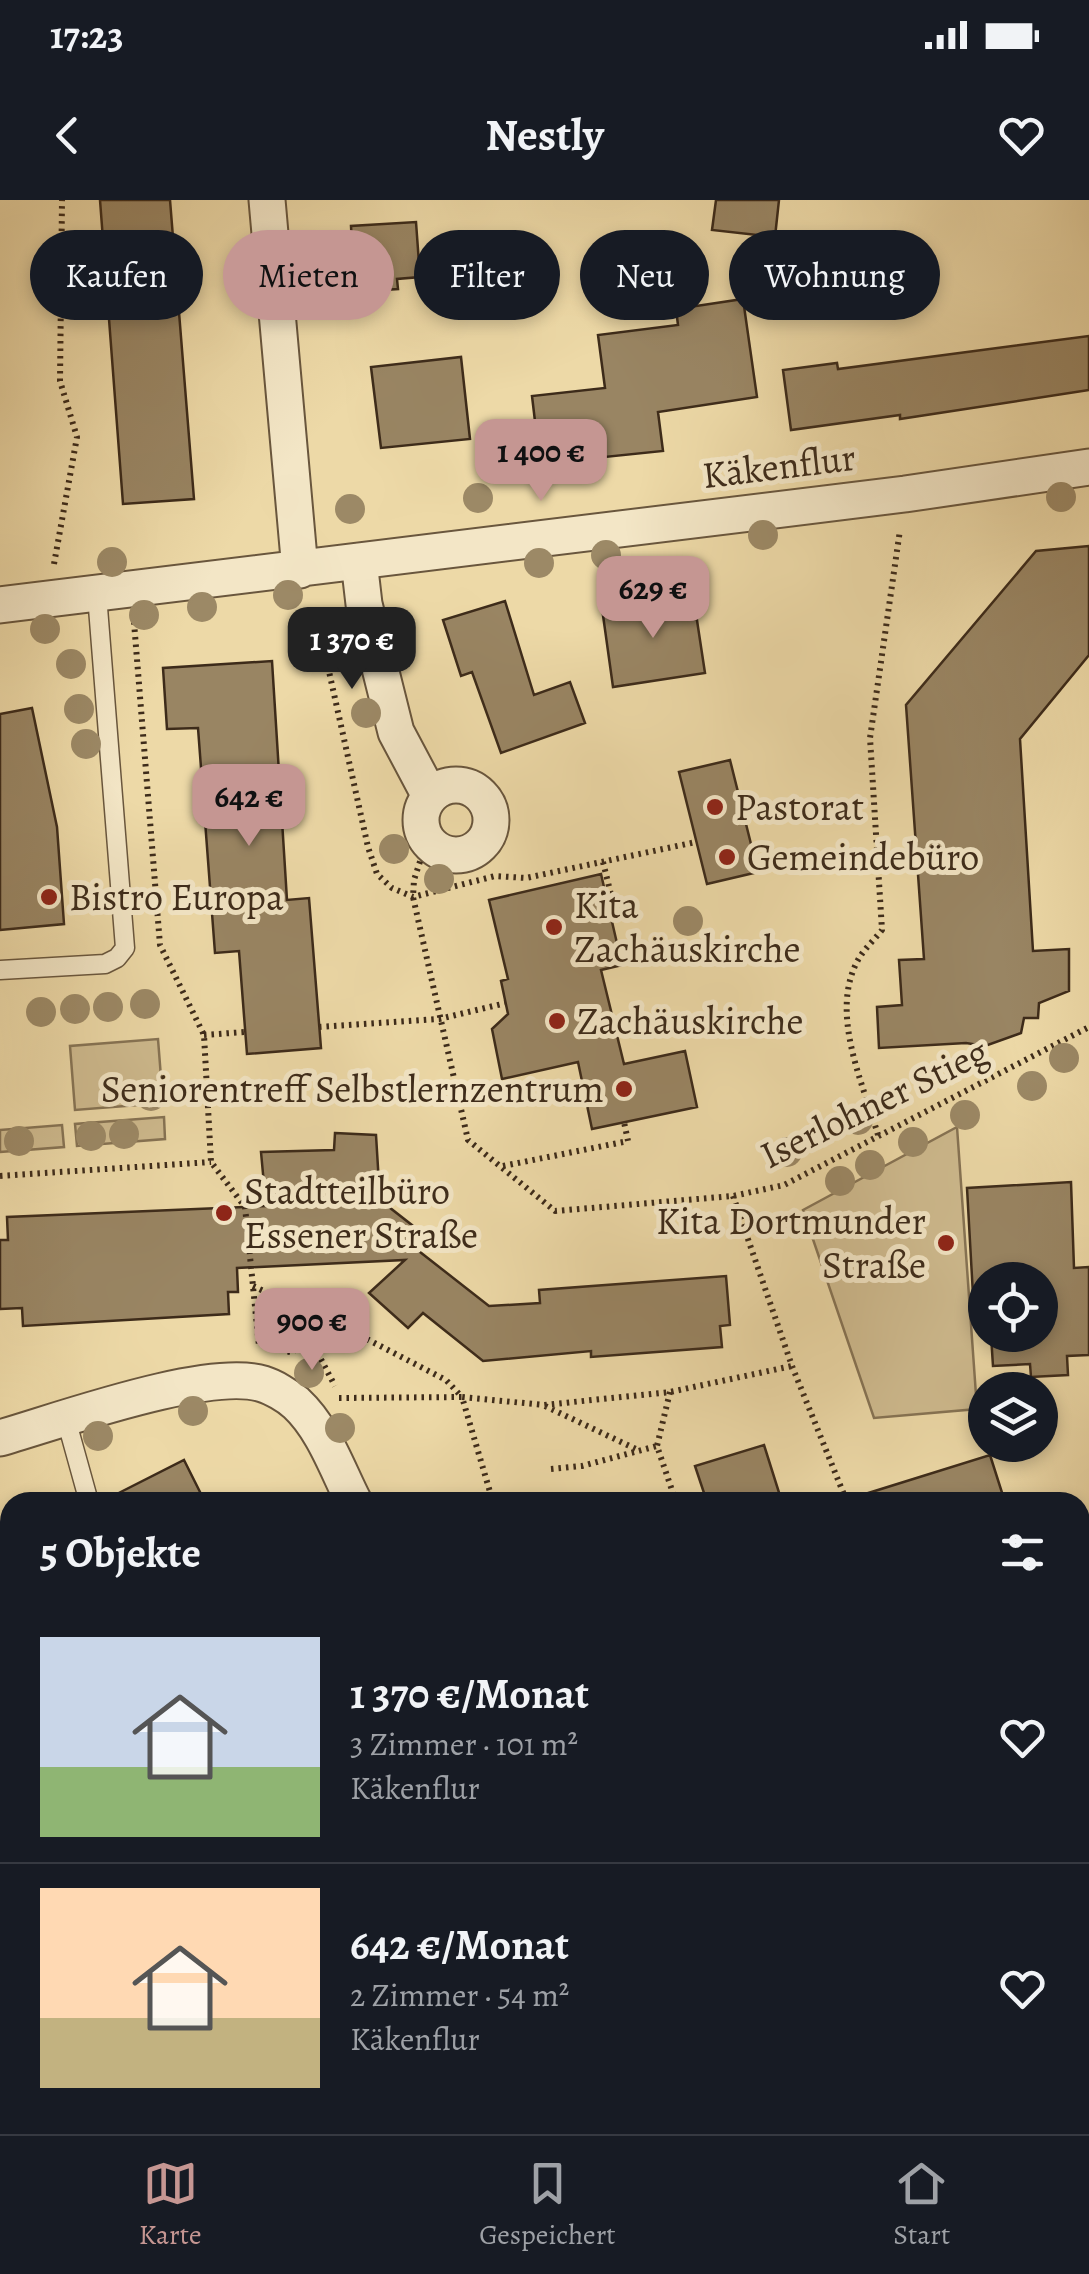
<!DOCTYPE html>
<html lang="de">
<head>
<meta charset="utf-8">
<style>
  :root { --surface:#171b24; --page:#242831; --text:#f1f3f6; --muted:#9ea1a6; --line:#363941; --accent:#c59692 }
  body { margin:0; font-family:Alegreya,serif; background:var(--page); color:var(--text); height:100vh; display:flex; flex-direction:column; font-size:38px; white-space:nowrap }
  * { box-sizing:border-box; margin:0 }
  p { font-size:32px; color:var(--muted) }
  .icon { flex:none; width:55px; height:55px; fill:none; stroke:currentColor; stroke-width:2; stroke-linecap:round; stroke-linejoin:round }
  .map { position:relative; flex:1; overflow:hidden }
  .sheet { position:absolute; left:0px; top:1292px; width:1090px; height:642px; display:flex; flex-direction:column; background:var(--surface); border-radius:30px 30px 0 0; box-shadow:0 5px 15px #0003 }
  .sheet>* { flex:none }
  .top-card { position:absolute; left:30px; top:30px; width:1030px; height:90px; display:flex; gap:20px }
  .controls { position:absolute; left:968px; top:1062px; display:grid; gap:20px }
  .controls a { display:grid; place-items:center; width:90px; height:90px; border-radius:50%; background:var(--surface); box-shadow:0 5px 15px #0003; font-size:50px }
  .price { position:absolute; translate:-50% -85px; padding:0 22px; border-radius:20px; background:var(--accent); color:#111; font-size:32px; line-height:65px; filter:drop-shadow(0 2px 5px #0008) }
  .price::after { content:''; position:absolute; left:50%; top:60px; width:30px; height:22px; margin-left:-15px; background:inherit; clip-path:polygon(0 0,100% 0,50% 100%) }
  .price.on { background:#222; color:#fff }
  ul { padding:0; list-style:none }
  li { display:flex; align-items:center; gap:30px; height:250px; padding:0 40px }
  li+li { border-top:2px solid var(--line) }
  li span { display:grid; place-items:center; flex:none; width:280px; height:200px; border-radius:0px; color:#555 }
  li>.icon { margin-inline-start:auto }
  span .icon { width:120px; height:120px; fill:#fffc; stroke-width:1 }
  li b { font-size:42px }
  h2 { display:flex; justify-content:space-between; align-items:center; height:120px; padding:0 40px; font-size:42px }
  .tag { padding:0 35px; border-radius:45px; background:var(--surface); box-shadow:0 5px 15px #0003; font-size:35px; line-height:90px }
  .tag.on { background:var(--accent); color:#111 }
  .status { display:flex; justify-content:space-between; align-items:center; height:70px; padding:0 50px; background:var(--surface); direction:ltr }
  .status svg { height:28px; fill:currentColor }
  header { display:flex; justify-content:space-between; align-items:center; height:130px; padding:0 40px; background:var(--surface); font-size:45px; font-weight:700 }
  .tab-bar { display:flex; justify-content:space-around; align-items:center; height:140px; border-top:2px solid var(--line); background:var(--surface); font-size:28px; color:var(--muted) }
  .tab-bar a { display:grid; justify-items:center; gap:5px }
  .tab-bar .on { color:var(--accent) }
  .map>svg:first-child { display:block }
  .green { fill:#cfbb8f; stroke:#867354; stroke-width:2.5 }
  .building { fill:#998563; stroke:#3d2b1a; stroke-width:2.5 }
  .lines { fill:none; stroke-linecap:round; stroke-linejoin:round }
  .lane-casing { stroke:#69563d; stroke-width:21 }
  .street-casing { stroke:#69563d; stroke-width:39 }
  .path { stroke:#3d2b1a; stroke-width:6; stroke-dasharray:2.5 5; stroke-linecap:butt }
  .lane { stroke:#f3e6c6; stroke-width:18 }
  .street { stroke:#f3e6c6; stroke-width:35 }
  .tree { fill:#9c8966 }
  .poi-dot { fill:#8f2418; stroke:#f3e6c6; stroke-width:4 }
  .labels { text-anchor:middle; stroke-width:10; stroke-linejoin:round; paint-order:stroke }
  .street-label { font-size:38px; fill:#3d2b1a; stroke:#f3e6c6 }
  .poi-label { font-size:38px; fill:#3d2b1a; stroke:#f3e6c6; text-anchor:start }
</style>
</head>
<body>
<div class="status"><b>17:23</b><svg viewBox="0 0 49 12"><path d="M0 12V9h3v3zM5 12V6h3v6zM10 12V3h3v9zM15 12V0h3v12zM26 1h20v11H26zM47 4h2v5h-2z"/></svg></div>
<header><svg class="icon" aria-label="back" viewBox="0 0 24 24"><path d="M15 5l-7 7 7 7"/></svg>Nestly<svg class="icon" aria-label="heart" viewBox="0 0 24 24"><path d="M12 20l-8-8c-3-5 5-10 8-4 3-6 11-1 8 4z"/></svg></header>
<div class="map">
<svg width="1089" height="1934" viewBox="0 0 1089 1934">
  <rect width="100%" height="100%" fill="#edd9a7"/>
  <filter id="stains"><feTurbulence type="fractalNoise" baseFrequency=".002" numOctaves="4"/><feColorMatrix values="0 0 0 0 .2 0 0 0 0 .09 0 0 0 0 .02 0 0 0 .5 -.17"/></filter>
  <radialGradient id="worn" r=".72"><stop offset=".6" stop-color="#630" stop-opacity="0"/><stop offset="1" stop-color="#630" stop-opacity=".3"/></radialGradient>
  <!-- green -->
  <path class="green" d="M158,839L163,903L75,910L70,846Z
    M164,917L165,939L77,946L75,924Z
    M62,925L64,947L0,952V930Z
    M957,927L977,1209L874,1218L803,1010Z"/>
  <!-- building -->
  <path class="building" d="M100,0H170L194,299L123,304Z
    M716,0H779L775,37L712,30Z
    M416,22L420,77L397,79L398,89L368,91L367,81L354,82L351,26Z
    M743,99L757,197L658,212L663,251L605,257L604,248L539,255L532,196L605,188L598,135L678,125L676,109Z
    M1089,136V190L900,219V215L791,230L783,170L837,163L838,169Z
    M461,157L470,239L381,248L371,167Z
    M1089,346V455L1020,539L1033,751L1069,749V791L1039,803L1038,818H1024L1021,833L985,846L966,843L879,848L877,807L902,805L899,760L924,759L906,505L1036,351Z
    M693,394L705,473L613,487L602,408Z
    M505,401L534,495L570,482L585,523L501,553L472,472L461,476L443,420Z
    M272,461L287,700L309,698L321,848L247,854L239,751L215,753L198,528L167,529L163,468Z
    M32,508L57,627L64,724L0,730V514Z
    M730,560L758,672L707,684L679,572Z
    M601,674L622,765L601,770L624,864L685,851L697,907L592,929L578,862L502,879L492,829L508,814L501,781L508,779L489,700Z
    M335,933L376,935L380,1000L417,1029L406,1041L489,1106L540,1103L539,1090L726,1076L730,1125L720,1126L722,1147L591,1157V1151L483,1161L423,1113L408,1128L369,1093L405,1060L237,1068L238,1092H228L229,1114L23,1126L22,1108L0,1109V1040H8L7,1017L266,1006L261,952L334,950Z
    M1071,982L1074,1068L1089,1067V1155L1067,1156L1068,1175L1031,1177L1030,1164L993,1166L991,1135H1040V1080H985V1112L974,1113L967,988Z
    M764,1245L782,1302H707L695,1266Z
    M990,1255L1005,1302H863L862,1295Z
    M184,1260L205,1302H101Z"/>
  <g class="lines">
    <defs>
      <path id="lane" d="M0,770L105,764L117,758L125,748L97,395
        M66,1219L89,1302"/>
      <path id="street" d="M267,0L300,370
        M359,361L364,404L396,532L430,596
        M0,405L905,294L1089,267
        M421 620a35 35 0 1 1 70 0a35 35 0 1 1-70 0Z
        M0,1238C59,1221 208,1167 263,1184C273,1187 288,1196 296,1203C324,1229 337,1269 354,1302
        M0,1862L10,1860
        M408,1925L413,1934"/>
    </defs>
    <!-- lane casing -->
    <use href="#lane" class="lane-casing"/>
    <!-- street casing -->
    <use href="#street" class="street-casing"/>
    <!-- path -->
    <path class="path" d="M54,364L77,237L60,181L62,0
      M134,422L160,745L204,835L211,962L245,1007L259,1146
      M336,428L320,431L368,647L377,674L392,688L413,697L495,676L526,678L696,642
      M427,640L414,680L413,697L468,940L555,1011L733,996L784,985L1089,827
      M603,662L615,711
      M319,827L439,819L506,803
      M204,835L245,832
      M878,935C863,883 829,813 858,760C864,749 875,739 882,730L870,538L900,330
      M503,966L628,941L624,922
      M0,976L211,962
      M733,996L792,1166L847,1302
      M253,1086L360,1136
      M314,1146L335,1186
      M287,1152L361,1136L446,1180L462,1197L544,1205L670,1192L792,1166
      M670,1192L657,1246L676,1302
      M339,1198L462,1197L493,1302
      M545,1206L638,1250
      M551,1269L582,1266L657,1246
      M1080,1512L1089,1509
      M1080,1821L1089,1827
      M24,1925L26,1934
      M216,1925L219,1934
      M657,1925L660,1934
      M676,1934L689,1925
      M829,1934L842,1925
      M1083,1934L1089,1919"/>
    <!-- lane -->
    <use href="#lane" class="lane"/>
    <!-- street -->
    <use href="#street" class="street"/>
  </g>
  <!-- trees -->
  <g class="tree">
    <circle cx="1061" cy="297" r="15"/>
    <circle cx="478" cy="298" r="15"/>
    <circle cx="350" cy="309" r="15"/>
    <circle cx="763" cy="335" r="15"/>
    <circle cx="606" cy="355" r="15"/>
    <circle cx="112" cy="362" r="15"/>
    <circle cx="539" cy="363" r="15"/>
    <circle cx="288" cy="395" r="15"/>
    <circle cx="202" cy="407" r="15"/>
    <circle cx="144" cy="415" r="15"/>
    <circle cx="45" cy="429" r="15"/>
    <circle cx="71" cy="464" r="15"/>
    <circle cx="79" cy="509" r="15"/>
    <circle cx="366" cy="513" r="15"/>
    <circle cx="86" cy="544" r="15"/>
    <circle cx="394" cy="649" r="15"/>
    <circle cx="439" cy="679" r="15"/>
    <circle cx="688" cy="721" r="15"/>
    <circle cx="145" cy="804" r="15"/>
    <circle cx="108" cy="807" r="15"/>
    <circle cx="75" cy="809" r="15"/>
    <circle cx="41" cy="812" r="15"/>
    <circle cx="1064" cy="858" r="15"/>
    <circle cx="1032" cy="886" r="15"/>
    <circle cx="151" cy="896" r="15"/>
    <circle cx="965" cy="915" r="15"/>
    <circle cx="858" cy="920" r="15"/>
    <circle cx="124" cy="934" r="15"/>
    <circle cx="91" cy="936" r="15"/>
    <circle cx="19" cy="941" r="15"/>
    <circle cx="913" cy="942" r="15"/>
    <circle cx="787" cy="952" r="15"/>
    <circle cx="870" cy="965" r="15"/>
    <circle cx="840" cy="981" r="15"/>
    <circle cx="309" cy="1173" r="15"/>
    <circle cx="193" cy="1211" r="15"/>
    <circle cx="340" cy="1228" r="15"/>
    <circle cx="98" cy="1236" r="15"/>
  </g>
  <!-- markers -->
  <g class="poi-dot">
    <circle cx="715" cy="607" r="10"/>
    <circle cx="727" cy="657" r="10"/>
    <circle cx="49" cy="697" r="10"/>
    <circle cx="554" cy="727" r="10"/>
    <circle cx="557" cy="821" r="10"/>
    <circle cx="624" cy="889" r="10"/>
    <circle cx="224" cy="1013" r="10"/>
    <circle cx="946" cy="1043" r="10"/>
  </g>
  <g class="labels">
    <!-- street labels -->
    <g class="street-label">
      <text transform="translate(779 266) rotate(-7)" y="13">Käkenflur</text>
      <text transform="translate(874 903) rotate(-26)" y="13">Iserlohner Stieg</text>
    </g>
    <!-- poi labels -->
    <g class="poi-label">
      <text x="735" y="620">Pastorat</text>
      <text x="747" y="670">Gemeindebüro</text>
      <text x="69" y="710">Bistro Europa</text>
      <text x="574" y="718">Kita<tspan x="574" dy="44">Zachäuskirche</tspan></text>
      <text x="577" y="834">Zachäuskirche</text>
      <text x="604" y="902" text-anchor="end">Seniorentreff Selbstlernzentrum</text>
      <text x="244" y="1004">Stadtteilbüro<tspan x="244" dy="44">Essener Straße</tspan></text>
      <text x="926" y="1034" text-anchor="end">Kita Dortmunder<tspan x="926" dy="44">Straße</tspan></text>
    </g>
  </g>
  <rect width="100%" height="100%" filter="url(#stains)"/>
  <rect width="100%" height="100%" fill="url(#worn)"/>
</svg>
<div class="controls">
<a><svg class="icon" aria-label="locate" viewBox="0 0 24 24"><circle cx="12" cy="12" r="6"/><path d="M12 2v4M12 18v4M2 12h4M18 12h4"/></svg></a>
<a><svg class="icon" aria-label="layers" viewBox="0 0 24 24"><path d="M12 4l9 5-9 5-9-5zM3 14l9 5 9-5"/></svg></a>
</div>
<b class="price" style="left:541px;top:304px">1 400 €</b>
<b class="price" style="left:653px;top:441px">629 €</b>
<b class="price on" style="left:352px;top:492px">1 370 €</b>
<b class="price" style="left:249px;top:649px">642 €</b>
<b class="price" style="left:312px;top:1173px">900 €</b>
<div class="top-card">
<a class="tag">Kaufen</a>
<a class="tag on">Mieten</a>
<a class="tag">Filter</a>
<a class="tag">Neu</a>
<a class="tag">Wohnung</a>
</div>
<section class="sheet">
<h2>5 Objekte<svg class="icon" aria-label="filters" viewBox="0 0 24 24"><path d="M4 7h16M4 17h16"/><circle cx="9" cy="7" r="2"/><circle cx="15" cy="17" r="2"/></svg></h2>
<ul>
<li><span style="background:linear-gradient(#c9d6e8 65%,#8fb573 0)"><svg class="icon" aria-label="home" viewBox="0 0 24 24"><path d="M3 11l9-7 9 7M6 9v11h12V9"/></svg></span><div><b>1 370 €/Monat</b><p>3 Zimmer · 101 m²</p><p>Käkenflur</p></div><svg class="icon" aria-label="heart" viewBox="0 0 24 24"><path d="M12 20l-8-8c-3-5 5-10 8-4 3-6 11-1 8 4z"/></svg></li>
<li><span style="background:linear-gradient(#ffd9b3 65%,#c2b280 0)"><svg class="icon" aria-label="home" viewBox="0 0 24 24"><path d="M3 11l9-7 9 7M6 9v11h12V9"/></svg></span><div><b>642 €/Monat</b><p>2 Zimmer · 54 m²</p><p>Käkenflur</p></div><svg class="icon" aria-label="heart" viewBox="0 0 24 24"><path d="M12 20l-8-8c-3-5 5-10 8-4 3-6 11-1 8 4z"/></svg></li>
</ul>
</section>
</div>
<nav class="tab-bar">
<a class="on"><svg class="icon" aria-label="map" viewBox="0 0 24 24"><path d="M3 6l6-2 6 2 6-2v14l-6 2-6-2-6 2zM9 4v14M15 6v14"/></svg>Karte</a>
<a><svg class="icon" aria-label="saved" viewBox="0 0 24 24"><path d="M7 4h10v16l-5-4-5 4z"/></svg>Gespeichert</a>
<a><svg class="icon" aria-label="home" viewBox="0 0 24 24"><path d="M3 11l9-7 9 7M6 9v11h12V9"/></svg>Start</a>
</nav>
</body>
</html>
